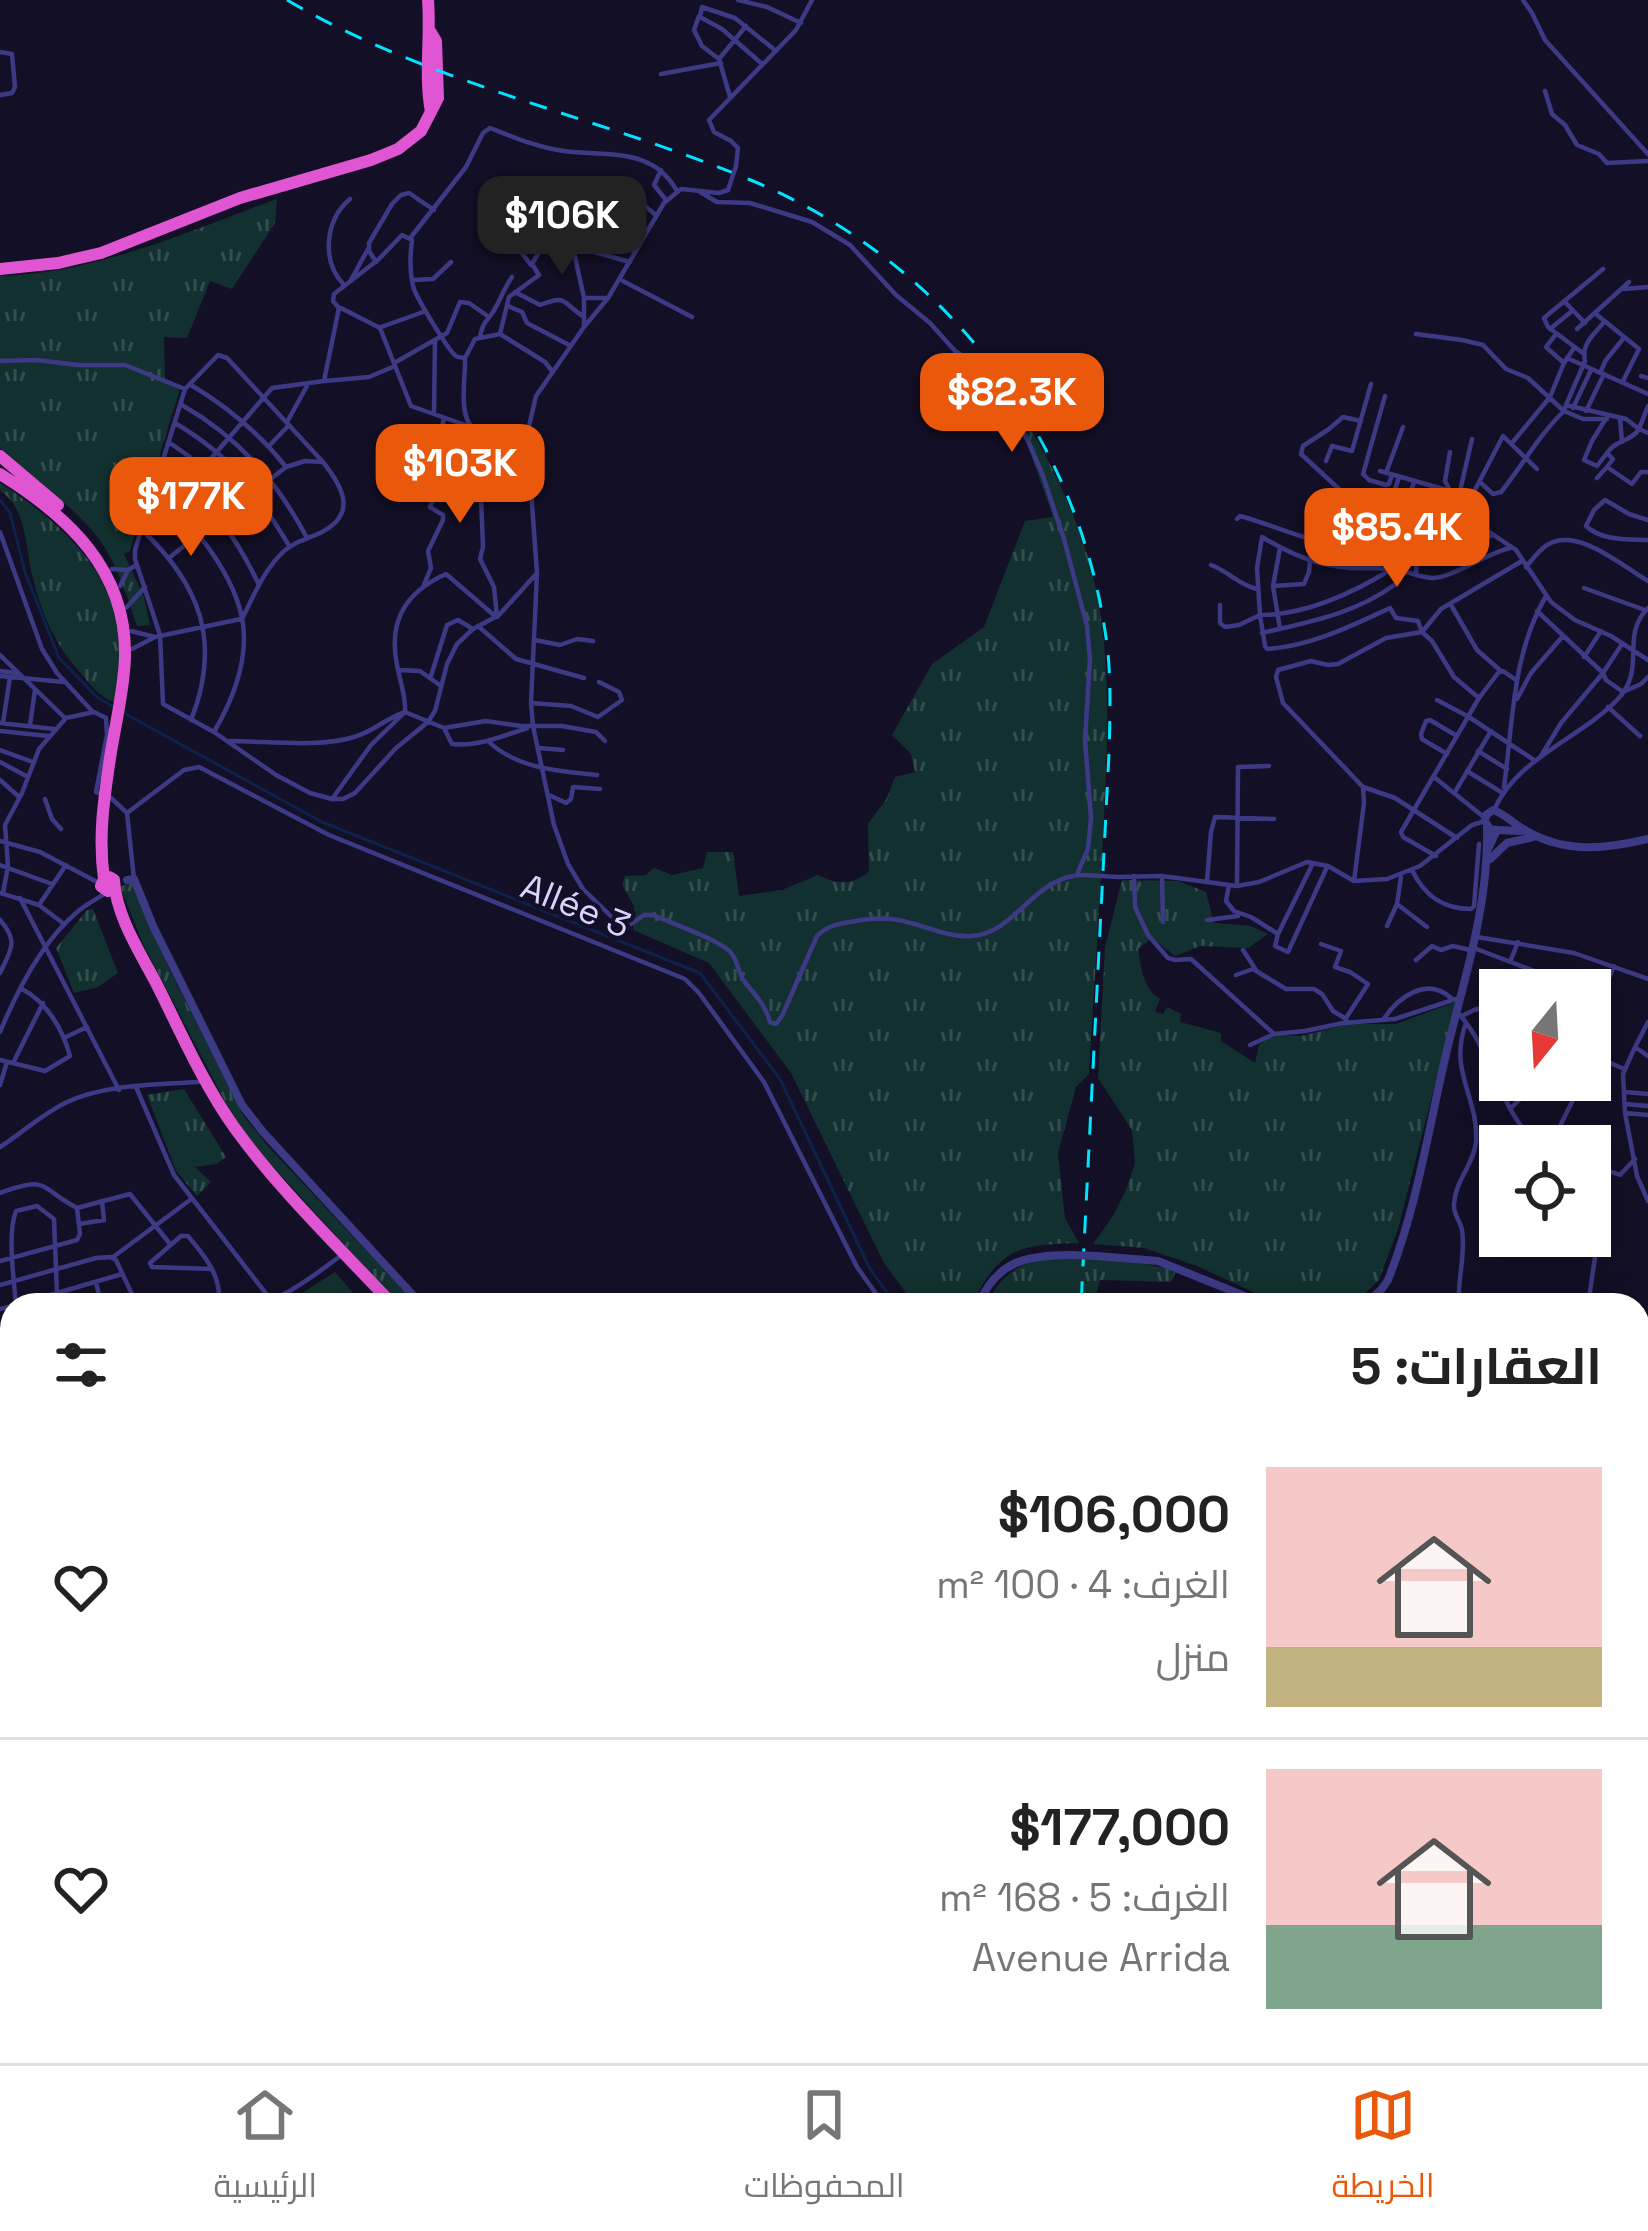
<!DOCTYPE html>
<html lang="ar">
<head>
<meta charset="utf-8">
<style>
  :root { --surface:#fff; --page:#f6f6f6; --text:#222; --muted:#767676; --line:#e0e0e0; --accent:#ea580c }
  body { margin:0; font-family:"Space Grotesk",Cairo,sans-serif; background:var(--page); color:var(--text); direction:rtl; height:100vh; display:flex; flex-direction:column; font-size:45px; white-space:nowrap }
  * { box-sizing:border-box; margin:0 }
  p { font-size:39px; color:var(--muted) }
  .icon { flex:none; width:66px; height:66px; fill:none; stroke:currentColor; stroke-width:2; stroke-linecap:round; stroke-linejoin:round }
  .map { position:relative; flex:1; overflow:hidden; direction:ltr }
  .panel { position:absolute; left:0px; top:1293px; width:1650px; height:771px; display:flex; flex-direction:column; background:var(--surface); border-radius:36px 36px 0 0; box-shadow:0 6px 30px #0003; direction:rtl }
  .panel>* { flex:none }
  .needle { width:78px; rotate:198deg }
  .buttons { position:absolute; left:1479px; top:969px; display:grid; gap:24px }
  .buttons a { display:grid; place-items:center; width:132px; height:132px; border-radius:0px; background:var(--surface); box-shadow:0 6px 30px #0003; font-size:60px }
  .price { position:absolute; translate:-50% -102px; padding:0 27px; border-radius:24px; background:var(--accent); color:#fff; font-size:39px; line-height:78px; filter:drop-shadow(0 3px 6px #0008) }
  .price::after { content:''; position:absolute; left:50%; top:72px; width:36px; height:27px; margin-left:-18px; background:inherit; clip-path:polygon(0 0,100% 0,50% 100%) }
  .price.current { background:#222; color:#fff }
  ul { padding:0; list-style:none }
  li { display:flex; align-items:center; gap:36px; height:300px; padding:0 48px }
  li+li { border-top:3px solid var(--line) }
  li span { display:grid; place-items:center; flex:none; width:336px; height:240px; border-radius:0px; color:#555 }
  li>.icon { margin-inline-start:auto }
  span .icon { width:144px; height:144px; fill:#fffc; stroke-width:1 }
  li b { font-size:51px }
  h2 { display:flex; justify-content:space-between; align-items:center; height:144px; padding:0 48px; font-size:51px }
  .tabs { display:flex; justify-content:space-around; align-items:center; height:168px; border-top:3px solid var(--line); background:var(--surface); font-size:33px; color:var(--muted) }
  .tabs a { display:grid; justify-items:center; gap:6px }
  .tabs .current { color:var(--accent) }
  .map>svg:first-child { display:block }
  .grass { fill:url(#grass-tufts) }
  .lines { fill:none; stroke-linecap:round; stroke-linejoin:round }
  .stream { stroke:#0c2248; stroke-width:3 }
  .minor { stroke:#3d3a85; stroke-width:4.5 }
  .tertiary { stroke:#3d3a85; stroke-width:8 }
  .primary { stroke:#c25bff; stroke-width:10 }
  .trunk { stroke:#e055d1; stroke-width:12 }
  .rail { stroke:#00e5ff; stroke-width:3; stroke-dasharray:18 15; stroke-linecap:butt }
  .minor-bridge { stroke:#3d3a85; stroke-width:4.5 }
  .tertiary-bridge { stroke:#3d3a85; stroke-width:8 }
  .labels { text-anchor:middle; stroke-width:9; stroke-linejoin:round; paint-order:stroke }
  .street-label { font-size:36px; fill:#d9d4ff; stroke:#130f26 }
</style>
</head>
<body>
<div class="map">
<svg width="1648" height="2063" viewBox="0 0 1648 2063">
  <defs>
    <pattern id="grass-tufts" width="24" height="20" patternUnits="userSpaceOnUse" patternTransform="scale(3)"><rect width="24" height="20" fill="#12302f"/><path d="M3 7l-1-3M5 7V3M7 7l1-3M15 17l-1-3M17 17v-4M19 17l1-3" fill="none" stroke="#344d4e"/></pattern>
  </defs>
  <rect width="100%" height="100%" fill="#130f26"/>
  <!-- grass -->
  <path class="grass" d="M277,199L275,223L232,289L210,281L187,338L164,337L165,380L180,389L130,551L124,554L144,597L150,625L137,626C127,596 118,565 99,539C72,504 32,478 0,448V276C97,273 187,232 277,199Z
    M995,371C1032,428 1066,487 1086,551C1113,637 1108,728 1104,817C1100,902 1094,988 1089,1074L1076,1087L1058,1153L1065,1218L1079,1243C1016,1245 1001,1248 971,1305H915L884,1263L791,1073L709,963L633,930L634,906L622,885L625,876L646,875L654,868L672,875L703,868L707,852H733L739,896L782,890L818,875C838,885 851,885 869,872L868,824L887,798L895,777L915,772L911,754L892,735L932,664L984,627L1025,521L1053,517L1028,446L992,376Z
    M0,483C82,536 139,597 114,702C98,696 90,684 79,671C55,645 41,612 33,578C25,550 28,508 0,491Z
    M1122,880L1178,881L1206,892L1214,923L1251,926L1268,934L1248,948L1200,946L1175,956L1152,938L1138,949C1141,967 1143,989 1160,999L1155,1012L1163,1014L1167,1007L1181,1014L1180,1022L1221,1033V1041L1255,1063L1259,1045L1267,1039L1280,1035L1301,1036L1349,1024H1396L1456,1002L1398,1229L1379,1280L1357,1301L1338,1305H1314L1257,1294L1197,1266L1144,1248L1093,1244L1113,1216L1127,1188L1135,1163L1132,1130L1098,1078L1105,947Z
    M128,883L134,884L146,919L173,977L243,1115L266,1144L417,1305H400L264,1157L230,1111L144,946L120,887Z
    M93,909L118,973L98,987L74,993L56,948L87,910Z
    M184,1089L226,1157L216,1164L195,1167L211,1182L197,1196L176,1171L147,1095Z
    M1036,1259C1083,1259 1131,1258 1176,1271L1171,1282L1100,1280L1093,1305H986C997,1281 1013,1268 1036,1259Z
    M335,1272L364,1305H271L293,1299Z"/>
  <g class="lines">
    <!-- stream -->
    <path class="stream" d="M0,500L10,513L25,572L59,658L98,698L114,707
      M122,712L322,822L700,973L780,1079L870,1269L896,1305
      M1638,1751L1648,1737
      M1296,2052L1298,2063
      M1427,2063L1432,2052"/>
    <!-- minor -->
    <path class="minor" d="M738,0L767,7L801,23
      M1523,0L1532,13L1545,40L1648,154
      M699,16L694,30L702,46L719,59L730,97
      M0,52L12,54L15,87L12,93L0,95
      M719,59L746,26
      M761,63L722,29L700,17L702,7L735,18L776,51
      M661,74L721,63
      M1545,91L1552,114L1565,125L1577,145L1599,154L1607,163L1648,161
      M736,166L738,148L731,141L714,132L709,120L796,30L812,0
      M661,170L654,185L666,200
      M615,182L656,215
      M728,190L719,193L681,189L664,203L608,298L584,327L536,396L527,435L537,573L531,703L533,726L554,825L568,864L583,889L616,921L631,924L644,915H653C671,923 723,941 732,954C738,962 738,972 744,981C755,995 765,1004 770,1022L776,1024L782,1016L817,936C827,926 837,924 850,922C866,919 883,917 898,920C922,924 947,938 972,936C1016,934 1034,874 1085,875
      M700,192L717,202L750,203L812,222L850,245L896,295L930,323L955,351L995,377L1029,443L1043,476L1064,539L1087,626L1090,659L1085,740L1091,818L1088,849L1078,872
      M513,197L540,222L572,243L584,298V327
      M552,230L532,264L539,275L509,297L500,334L545,362L552,371
      M411,237L466,167L483,133L490,128C513,137 539,148 564,151C607,157 652,146 677,191
      M577,252L591,251L630,262
      M376,262L369,251V243L392,204L401,195L409,193L434,210
      M531,265L521,252L525,240L536,229L550,233
      M351,280L368,249
      M413,280L433,279L451,262
      M623,281L692,317
      M344,285C321,261 325,220 350,199
      M1624,289L1648,287
      M515,292L540,305C568,294 561,302 584,317
      M584,298H608
      M1564,301L1585,323
      M508,306L522,312L527,323L571,346
      M341,308L380,328L411,406L471,427
      M1596,314L1639,349L1623,381
      M381,327L426,311
      M1550,329L1572,311
      M1577,329L1629,282
      M1416,334L1462,340L1483,345L1506,369L1528,378L1564,411L1566,405L1626,419L1639,429L1648,406
      M1556,334L1546,347L1564,363
      M480,337C482,324 486,322 493,312C500,301 504,288 512,277
      M1584,354L1548,327L1544,318L1603,269
      M465,358L475,339L500,334
      M1567,358L1648,394
      M0,361L36,360L78,365H125L185,389
      M394,363L447,333L460,302L469,303L489,317
      M1600,373L1606,360L1623,339
      M1641,376L1648,378
      M325,381L369,377L395,366
      M191,385C228,407 259,433 286,467
      M1385,396L1363,474L1369,480L1386,485L1389,484L1392,475
      M182,405C238,437 277,481 307,538
      M1566,405L1585,361C1581,343 1594,335 1604,322
      M1573,408L1591,370
      M1586,411L1604,374
      M434,412L435,340
      M1620,418L1622,442
      M1605,420L1592,441L1584,460L1597,466L1607,453L1613,459L1607,467
      M1361,421L1343,417L1329,429L1303,446L1301,454L1365,513L1376,541V568L1402,571
      M287,422L307,386
      M175,423C232,457 254,488 288,544
      M473,429L481,497L483,547L480,559L494,587L497,617
      M170,443L190,457
      M1512,443L1550,397L1564,363L1574,348
      M269,446L289,425
      M1450,452L1445,481L1450,491L1479,525L1516,550L1551,602L1575,620L1611,636L1648,660
      M1607,453C1615,440 1631,442 1639,429L1648,433
      M1326,461L1332,446L1352,451L1371,384
      M162,465C207,496 236,536 259,585
      M1380,471L1450,491
      M1386,473L1403,427
      M1399,477L1394,493L1402,544V571C1412,573 1423,578 1433,578C1452,578 1487,553 1510,548
      M1597,478L1607,467L1632,484L1641,472H1648
      M1414,482L1409,497L1417,549L1416,575
      M1480,482L1493,494L1501,492C1522,466 1539,435 1564,411L1583,419H1607
      M188,485L272,388L324,381L339,308L333,301L334,294L379,259L402,235L412,240C410,256 409,273 414,289C417,298 449,352 456,356C458,358 462,357 465,358C466,378 456,421 478,432C491,437 513,435 527,435
      M155,491C192,521 236,575 243,624C248,661 232,701 214,732
      M1458,500L1472,439
      M1465,509L1503,436L1537,469
      M1237,519L1240,516C1276,526 1310,542 1347,548L1350,551L1349,568
      M1648,520L1629,514L1605,500L1594,510L1586,526C1602,541 1627,539 1648,540
      M1414,522L1468,512
      M141,529C200,584 222,642 191,720
      M0,532L42,649L57,673L92,711
      M1448,552L1493,535
      M170,557L286,467L305,461L323,462
      M1211,565C1228,571 1239,585 1257,589
      M1526,567C1532,560 1539,550 1547,545C1577,526 1622,566 1648,581
      M1376,568C1330,570 1302,561 1262,537L1257,568L1260,615C1306,615 1353,593 1392,569
      M112,569L128,570L135,566
      M120,586L128,570
      M1273,586L1304,584L1309,572L1312,540
      M423,587L431,568L428,551L443,520V515L430,507L439,487V441L444,418
      M1584,588L1645,610
      M1220,605V623L1225,627L1239,625L1260,615L1265,646L1267,649C1311,646 1351,626 1390,608L1396,618L1418,621L1422,632L1441,609L1522,561
      M1451,605L1477,650L1501,671
      M127,607L145,587
      M1537,611L1603,673L1606,680L1623,692L1641,684L1648,677
      M242,619C253,597 263,572 281,554C292,542 308,539 322,532C358,513 342,486 323,462L227,358L218,355L185,389L135,550V559L160,635L163,704L214,732L276,775L310,793L332,799H343L355,793L396,748L428,722L435,711L447,664L457,644L473,629L499,615L537,573
      M478,626L516,659L584,678
      M1280,629L1273,586L1280,548
      M131,631L155,637
      M1262,633C1308,622 1355,614 1394,585
      M535,640L560,645L577,639L593,641
      M132,649L155,637L241,619
      M0,655L65,718
      M1584,657L1601,631
      M398,670L420,671L441,686
      M0,671L17,673
      M0,676L64,682
      M431,676L447,625L458,620L473,629
      M1517,699L1531,673L1563,636
      M1437,700L1469,717L1534,760
      M531,703L571,706L598,717L622,700L619,692L599,682
      M1608,707L1640,736
      M0,723L54,729
      M3,723L10,677
      M30,725L35,690
      M444,728L452,744C477,747 503,736 527,728
      M0,731L48,736
      M230,741C268,741 319,748 354,737C373,732 386,718 405,712L444,728L486,721L521,726H562L596,732L605,741
      M488,741C517,769 559,771 597,775
      M539,748L563,750
      M0,750L33,762
      M1478,751L1507,769
      M1447,754L1422,739L1421,734L1426,721L1430,720L1457,736
      M1541,756L1561,723L1603,673L1622,644
      M0,762L28,777
      M1467,771L1501,792
      M1434,777L1485,818
      M0,780L18,796
      M1363,787L1283,703L1276,677L1278,670L1311,661L1328,665L1338,664L1386,638L1422,632L1432,641L1454,677L1479,698
      M1504,787C1513,722 1512,654 1546,596
      M1455,792L1491,731
      M549,795L566,803L571,799L573,787L600,789
      M111,798L127,813
      M45,799L52,819L61,829
      M332,799L371,745L405,712C406,696 400,681 397,665C388,620 406,592 446,574L495,616
      M1494,810C1517,758 1579,739 1617,700C1648,668 1619,637 1648,608
      M127,813L184,770L199,767L329,835L685,979L699,993L764,1082L857,1267L884,1305
      M127,813L134,879
      M0,841L40,852L101,884
      M1436,856L1403,837L1401,832L1479,698L1498,673L1503,671L1516,680
      M0,865L52,884
      M1412,870C1424,895 1442,909 1471,909L1474,906L1479,844
      M1134,876L1135,907L1148,935L1168,958L1175,960L1191,959L1274,1034
      M1162,876L1163,922
      M1118,877L1162,876L1237,886L1259,882L1307,862L1328,866L1354,881L1387,879L1420,866L1472,825L1485,821
      M1401,877L1397,904L1427,927
      M1207,881L1211,832L1215,817L1274,819
      M1354,881L1364,803L1363,787L1395,798L1457,838
      M1229,885L1226,901L1234,911L1251,917L1278,934L1312,865
      M1237,885L1238,767L1269,766
      M0,893L39,905L64,924
      M3,893L8,866L5,825L22,793L39,749L66,718L94,712L106,718L107,735L96,792L104,794
      M20,898L119,1090
      M39,905L66,865
      M0,920C19,941 11,950 0,973
      M1207,920L1238,916
      M1387,926L1397,904
      M1278,934L1275,946L1288,952L1327,867
      M1477,937L1574,953L1648,979
      M1321,944L1341,951L1335,967L1350,972L1368,984L1346,1018
      M1474,948L1558,980H1608L1614,966
      M1243,950L1256,970
      M1416,960L1432,946L1441,950L1453,946L1474,951
      M1510,962L1518,942
      M1236,975L1253,969L1286,989H1314L1322,994L1333,1011L1346,1019
      M1459,1014C1494,1053 1498,1110 1539,1146
      M1462,1016L1474,1010L1489,1006L1500,1016
      M1383,1020C1398,997 1427,976 1451,998
      M1648,1022L1635,1047L1648,1056
      M1490,1024L1500,1038
      M0,1032C17,991 42,942 76,913C85,905 97,899 107,892
      M66,1037L87,1027
      M1250,1045L1274,1034L1305,1031L1343,1023L1395,1019L1459,998
      M1635,1047L1623,1074L1625,1113L1637,1176L1648,1201
      M1590,1054L1624,1069
      M0,1060L45,1071L70,1056C63,1030 47,1002 22,989
      M13,1063L43,1003
      M1590,1072L1597,1077L1605,1091
      M0,1085L7,1062
      M136,1087L174,1175L271,1300
      M1625,1092L1648,1094
      M1625,1104L1648,1106
      M1510,1109L1523,1096L1530,1080
      M1625,1113L1648,1115
      M1550,1146L1583,1080
      M0,1147C22,1133 41,1115 65,1103C104,1084 156,1085 198,1082
      M1590,1164L1620,1175L1635,1159
      M0,1193C49,1175 38,1187 77,1208L130,1194L170,1244
      M79,1224L104,1220L102,1201
      M113,1257L190,1200
      M0,1261L77,1240L80,1234L77,1208
      M212,1269L152,1267L150,1263L181,1236H188C205,1257 221,1274 219,1303
      M0,1285L96,1258L111,1257L116,1260L137,1305
      M57,1294L54,1219L37,1206L16,1211C7,1234 14,1279 16,1305L122,1274
      M95,1305L99,1295L96,1282
      M139,1305C181,1289 194,1302 235,1305C277,1307 307,1280 339,1257
      M1459,1305C1457,1281 1466,1254 1462,1230C1460,1220 1453,1215 1454,1204C1455,1181 1474,1164 1476,1142C1479,1097 1448,1072 1466,1023
      M1552,1305L1570,1301L1582,1305
      M1589,1305C1590,1270 1605,1238 1590,1205
      M1608,1305L1614,1296L1636,1305
      M0,1309L12,1306
      M0,1329L12,1330
      M1638,1331L1648,1336
      M1642,1367L1648,1354
      M0,1464L12,1450
      M0,1491L12,1511
      M12,1524V1526
      M1638,1530L1648,1529
      M0,1728L12,1726
      M0,1756L5,1784L12,1800
      M0,1786L12,1778
      M1638,1854L1648,1839
      M0,1890L12,1893
      M1638,1897L1648,1904
      M0,1910L12,1864
      M0,1936L12,1948
      M1638,1959L1648,1945
      M0,1972L12,1983
      M0,1990L12,1977
      M1638,2012L1648,1998
      M0,2014L12,2026
      M39,2052L50,2063
      M83,2052L93,2061
      M123,2052L134,2063
      M155,2052L166,2063
      M444,2052L450,2063
      M578,2052L585,2063
      M635,2052L640,2063
      M1285,2052L1287,2063
      M1500,2053L1524,2063
      M363,2054L368,2063
      M8,2063L19,2052
      M91,2063L102,2052
      M173,2063L184,2052
      M290,2063L292,2052
      M467,2063V2052
      M542,2063L549,2052
      M666,2063L668,2052
      M718,2063L719,2056
      M826,2063L842,2052
      M853,2063L860,2052
      M1566,2063L1573,2052
      M1603,2063L1610,2052
      M1644,2063L1648,2058"/>
    <!-- tertiary -->
    <path class="tertiary" d="M1497,830L1490,829L1485,821L1486,815L1493,810C1506,814 1513,824 1525,830C1564,854 1606,849 1648,839
      M1488,849L1497,830L1521,831
      M1490,859L1507,843L1533,837
      M127,880L134,879L153,926L242,1105L263,1132L422,1305
      M1097,1256L1158,1261L1267,1305
      M978,1305C997,1261 1026,1255 1071,1255
      M1365,1305L1381,1290L1388,1280C1418,1205 1429,1124 1448,1046C1466,973 1489,902 1487,827
      M1638,1425L1648,1428
      M986,2052L990,2063"/>
    <!-- primary -->
    <path class="primary" d="M1638,1717L1648,1702
      M1406,2063L1410,2052"/>
    <!-- trunk -->
    <path class="trunk" d="M428,0C431,38 424,75 431,112
      M0,269L58,263L101,253L240,198L371,160L398,149L421,131L438,98L436,41L430,31
      M0,456L58,505
      M0,474C68,516 127,570 125,657C124,691 115,725 110,758C104,799 98,837 104,879L101,886L108,891
      M104,879L109,877L114,880C116,915 139,951 155,981C180,1030 202,1082 234,1127C280,1191 339,1247 393,1305
      M960,2052L965,2063"/>
    <!-- rail -->
    <path class="rail" d="M287,0C432,85 600,117 753,181C948,263 1084,442 1108,653C1111,686 1110,720 1109,753L1081,1305
      M1638,1672L1648,1658
      M1330,2063L1335,2052
      M1359,2063L1369,2052"/>
    <!-- minor-bridge -->
    <path class="minor-bridge" d="M728,190L736,166
      M1085,875L1118,877"/>
    <!-- tertiary-bridge -->
    <path class="tertiary-bridge" d="M1071,1255L1097,1256"/>
  </g>
  <g class="labels">
    <!-- street labels -->
    <g class="street-label">
      <text transform="translate(576 905) rotate(22)" y="13">Allée 3</text>
    </g>
  </g>
</svg>
<div class="buttons">
<a><svg class="needle" viewBox="-14 -14 28 28"><path d="M0-13l5 13h-10z" fill="#e53935"/><path d="M0 13l5-13h-10z" fill="#767676"/></svg></a>
<a><svg class="icon" aria-label="locate" viewBox="0 0 24 24"><circle cx="12" cy="12" r="6"/><path d="M12 2v4M12 18v4M2 12h4M18 12h4"/></svg></a>
</div>
<b class="price current" style="left:562px;top:278px">$106K</b>
<b class="price" style="left:1012px;top:455px">$82.3K</b>
<b class="price" style="left:460px;top:526px">$103K</b>
<b class="price" style="left:191px;top:559px">$177K</b>
<b class="price" style="left:1397px;top:590px">$85.4K</b>
<section class="panel">
<h2>العقارات: 5<svg class="icon" aria-label="filters" viewBox="0 0 24 24"><path d="M4 7h16M4 17h16"/><circle cx="9" cy="7" r="2"/><circle cx="15" cy="17" r="2"/></svg></h2>
<ul>
<li><span style="background:linear-gradient(#f6c9c9 75%,#c2b280 0)"><svg class="icon" aria-label="home" viewBox="0 0 24 24"><path d="M3 11l9-7 9 7M6 9v11h12V9"/></svg></span><div><b>$106,000</b><p>الغرف: 4 · 100 m²</p><p>منزل</p></div><svg class="icon" aria-label="heart" viewBox="0 0 24 24"><path d="M12 20l-8-8c-3-5 5-10 8-4 3-6 11-1 8 4z"/></svg></li>
<li><span style="background:linear-gradient(#f6c9c9 65%,#7fa58c 0)"><svg class="icon" aria-label="home" viewBox="0 0 24 24"><path d="M3 11l9-7 9 7M6 9v11h12V9"/></svg></span><div><b>$177,000</b><p>الغرف: 5 · 168 m²</p><p>Avenue Arrida</p></div><svg class="icon" aria-label="heart" viewBox="0 0 24 24"><path d="M12 20l-8-8c-3-5 5-10 8-4 3-6 11-1 8 4z"/></svg></li>
</ul>
</section>
</div>
<nav class="tabs">
<a class="current"><svg class="icon" aria-label="map" viewBox="0 0 24 24"><path d="M3 6l6-2 6 2 6-2v14l-6 2-6-2-6 2zM9 4v14M15 6v14"/></svg>الخريطة</a>
<a><svg class="icon" aria-label="saved" viewBox="0 0 24 24"><path d="M7 4h10v16l-5-4-5 4z"/></svg>المحفوظات</a>
<a><svg class="icon" aria-label="home" viewBox="0 0 24 24"><path d="M3 11l9-7 9 7M6 9v11h12V9"/></svg>الرئيسية</a>
</nav>
</body>
</html>
